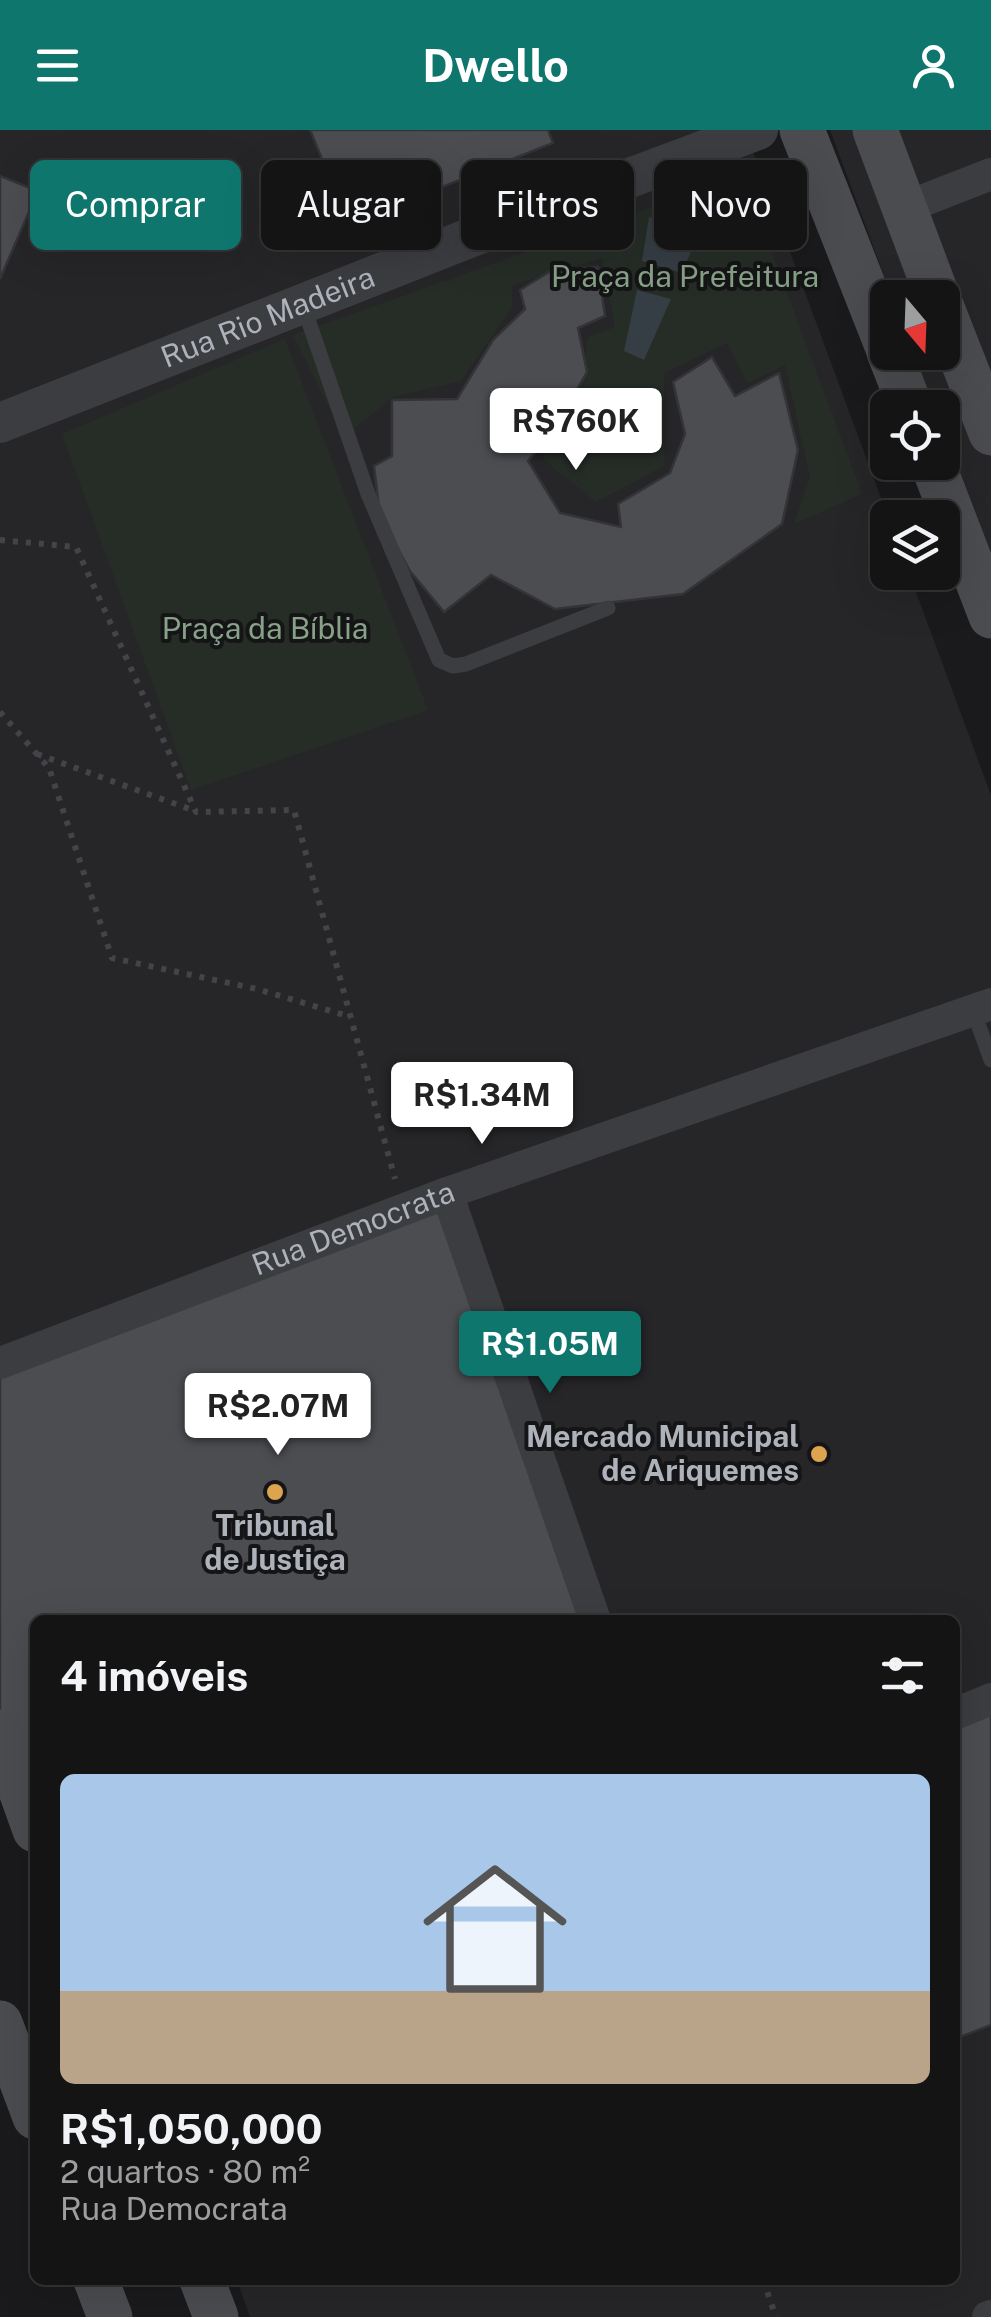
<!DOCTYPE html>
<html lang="pt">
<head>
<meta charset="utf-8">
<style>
  :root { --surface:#141415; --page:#212122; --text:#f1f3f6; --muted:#9d9ea0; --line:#333334; --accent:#0f766e }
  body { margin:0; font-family:"Public Sans",sans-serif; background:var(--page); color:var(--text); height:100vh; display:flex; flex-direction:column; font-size:38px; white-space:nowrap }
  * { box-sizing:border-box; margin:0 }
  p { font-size:32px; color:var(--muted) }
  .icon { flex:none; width:55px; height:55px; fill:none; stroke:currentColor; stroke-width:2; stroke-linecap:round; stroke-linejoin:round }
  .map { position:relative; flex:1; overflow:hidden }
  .side { position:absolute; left:30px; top:1485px; width:930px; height:670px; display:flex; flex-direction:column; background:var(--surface); border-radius:15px; box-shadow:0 10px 40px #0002,0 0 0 2px var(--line) }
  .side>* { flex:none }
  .hud { position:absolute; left:30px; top:30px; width:932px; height:90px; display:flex; gap:20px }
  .needle { width:65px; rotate:161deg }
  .controls { position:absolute; left:870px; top:150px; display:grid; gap:20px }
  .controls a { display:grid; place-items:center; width:90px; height:90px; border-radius:15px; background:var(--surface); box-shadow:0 10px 40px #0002,0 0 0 2px var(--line); font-size:50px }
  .price { position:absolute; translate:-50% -85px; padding:0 22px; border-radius:10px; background:#fff; color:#222; font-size:32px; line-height:65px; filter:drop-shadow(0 2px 5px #0008) }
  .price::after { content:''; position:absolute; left:50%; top:60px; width:30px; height:22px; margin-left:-15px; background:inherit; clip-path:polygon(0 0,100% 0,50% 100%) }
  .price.active { background:var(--accent); color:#fff }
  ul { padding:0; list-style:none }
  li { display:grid; align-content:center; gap:20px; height:530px; padding:0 30px }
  li span { display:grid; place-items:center; height:310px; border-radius:15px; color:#555 }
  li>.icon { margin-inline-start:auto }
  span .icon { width:180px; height:180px; fill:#fffc; stroke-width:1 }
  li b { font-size:42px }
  h2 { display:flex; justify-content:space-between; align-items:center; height:120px; padding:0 30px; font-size:42px }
  .chip { padding:0 35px; border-radius:15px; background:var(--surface); box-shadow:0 10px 40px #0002,0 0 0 2px var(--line); font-size:35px; line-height:90px }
  .chip.active { background:var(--accent); color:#fff }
  header { display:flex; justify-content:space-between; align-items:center; height:130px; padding:0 30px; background:var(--accent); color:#fff; font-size:45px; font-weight:700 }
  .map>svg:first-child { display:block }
  .built { fill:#262629 }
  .green { fill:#262d27 }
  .water { fill:#353e44 }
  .building { fill:#4c4d51; stroke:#343438; stroke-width:2.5 }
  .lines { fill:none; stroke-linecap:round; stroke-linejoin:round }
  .path { stroke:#424447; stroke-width:6; stroke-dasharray:5 8; stroke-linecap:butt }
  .service { stroke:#3b3d40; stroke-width:15 }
  .minor { stroke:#3b3d40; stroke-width:32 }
  .tertiary { stroke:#3b3d40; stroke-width:40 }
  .secondary { stroke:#4a4c50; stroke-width:45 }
  .poi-dot { fill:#dda450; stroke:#151517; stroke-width:4 }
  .labels { text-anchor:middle; stroke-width:8; stroke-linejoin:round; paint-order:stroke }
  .park-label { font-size:30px; fill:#88a288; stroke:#151517 }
  .street-label { font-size:30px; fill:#aeb2ba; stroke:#151517 }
  .poi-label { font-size:30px; font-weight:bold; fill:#aeb2ba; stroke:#151517; text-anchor:end }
</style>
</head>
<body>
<header><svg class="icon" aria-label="menu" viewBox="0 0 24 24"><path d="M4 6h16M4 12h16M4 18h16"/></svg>Dwello<svg class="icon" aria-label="person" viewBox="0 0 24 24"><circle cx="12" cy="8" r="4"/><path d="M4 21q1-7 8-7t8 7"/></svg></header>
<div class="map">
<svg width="991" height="2187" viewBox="0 0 991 2187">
  <rect width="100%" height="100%" fill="#1a1a1c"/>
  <!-- built -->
  <path class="built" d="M0,0H745L888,387V442L909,443L991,665V2187H250L237,2150H955V1490H35L0,1447Z
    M830,0H991V434L943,303L942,278L933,277L913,223L942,222V168L892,167Z"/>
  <!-- green -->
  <path class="green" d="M743,45L862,364L794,394L810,347L785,235L747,253L727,213L664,243V336L596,372L542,328L576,278L588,207L615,197L602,128L512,155V177L461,251L393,267L344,307L293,205Z
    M285,209L428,580L191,660L62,304Z"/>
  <!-- water -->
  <path class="water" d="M649,87L700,100L682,143L642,131Z
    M637,160L671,169L644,230L624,221Z
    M610,280L632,290L631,314L606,323L593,309L594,293Z"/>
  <!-- building -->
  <path class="building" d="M310,0H548L553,13L349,94Z
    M0,46L38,61L0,149Z
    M598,137L605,186L578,198L587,242L551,305L528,331L560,383L621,397L618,374L670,343L685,304L673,252L712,227L735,266L779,243L798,320L782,394L683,464L555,479L491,445L444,482L410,441L380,386L374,336L392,326V270L457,269L493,210L525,179L520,160L552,140Z
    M447,1063L595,1490H35V1695L0,1598V1233Z
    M991,1584V1895L955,1909V1597Z"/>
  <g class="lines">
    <!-- path -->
    <path class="path" d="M0,410L76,417L196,682L294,680L395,1049
      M0,582L49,638L112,828L257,859L351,887
      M37,624L195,681
      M763,2150L776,2187"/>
    <!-- service -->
    <path class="service" d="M303,175L368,364L439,530L453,536L466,534L608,478
      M973,880L991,930"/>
    <!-- minor -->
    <g class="minor">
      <path d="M904,78L991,44"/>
      <path d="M447,1063L595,1490"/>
      <path id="s1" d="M0,1233L447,1063L991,874"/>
      <path d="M955,1584L991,1569"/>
      <path d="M988,2187L991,2186"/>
    </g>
    <!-- tertiary -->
    <path class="tertiary" id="s2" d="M0,293L472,107L758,0"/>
    <!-- secondary -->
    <path class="secondary" d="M802,0L888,218
      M875,0L938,168
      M942,178L991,303
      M889,222L911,278
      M932,332L991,486
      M0,1602L35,1700
      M0,1893L35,1987
      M96,2150L110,2187
      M202,2150L216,2187"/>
  </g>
  <!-- markers -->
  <g class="poi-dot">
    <circle cx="819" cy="1324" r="10"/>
    <circle cx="275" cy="1362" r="10"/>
  </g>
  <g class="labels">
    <!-- park labels -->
    <g class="park-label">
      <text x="685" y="157">Praça da Prefeitura</text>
      <text x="265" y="509">Praça da Bíblia</text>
    </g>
    <!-- street labels -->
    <g class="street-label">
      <text dy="10" stroke="none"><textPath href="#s2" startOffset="288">Rua Rio Madeira</textPath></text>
      <text dy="10" stroke="none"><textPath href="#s1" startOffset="378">Rua Democrata</textPath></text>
    </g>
    <!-- poi labels -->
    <g class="poi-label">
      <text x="799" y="1317">Mercado Municipal<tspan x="799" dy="34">de Ariquemes</tspan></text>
      <text x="275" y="1406" text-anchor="middle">Tribunal<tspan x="275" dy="34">de Justiça</tspan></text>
    </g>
  </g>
</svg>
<div class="controls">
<a><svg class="needle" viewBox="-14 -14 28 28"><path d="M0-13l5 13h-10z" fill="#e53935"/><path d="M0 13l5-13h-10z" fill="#9d9ea0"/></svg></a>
<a><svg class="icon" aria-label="locate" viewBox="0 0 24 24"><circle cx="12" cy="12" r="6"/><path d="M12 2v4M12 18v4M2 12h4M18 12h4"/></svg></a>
<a><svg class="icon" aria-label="layers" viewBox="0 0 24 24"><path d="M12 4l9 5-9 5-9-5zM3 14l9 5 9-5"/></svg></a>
</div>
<b class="price" style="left:576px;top:343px">R$760K</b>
<b class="price" style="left:482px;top:1017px">R$1.34M</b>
<b class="price active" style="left:550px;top:1266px">R$1.05M</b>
<b class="price" style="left:278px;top:1328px">R$2.07M</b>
<div class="hud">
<a class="chip active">Comprar</a>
<a class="chip">Alugar</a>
<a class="chip">Filtros</a>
<a class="chip">Novo</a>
</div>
<section class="side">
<h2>4 imóveis<svg class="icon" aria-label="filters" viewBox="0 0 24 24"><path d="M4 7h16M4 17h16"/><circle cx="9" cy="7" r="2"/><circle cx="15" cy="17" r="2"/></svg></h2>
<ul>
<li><span style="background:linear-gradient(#a9c7e8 70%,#b9a48a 0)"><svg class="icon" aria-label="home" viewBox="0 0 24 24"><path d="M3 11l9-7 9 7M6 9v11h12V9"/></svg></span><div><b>R$1,050,000</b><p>2 quartos · 80 m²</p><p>Rua Democrata</p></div></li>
</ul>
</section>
</div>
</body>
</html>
